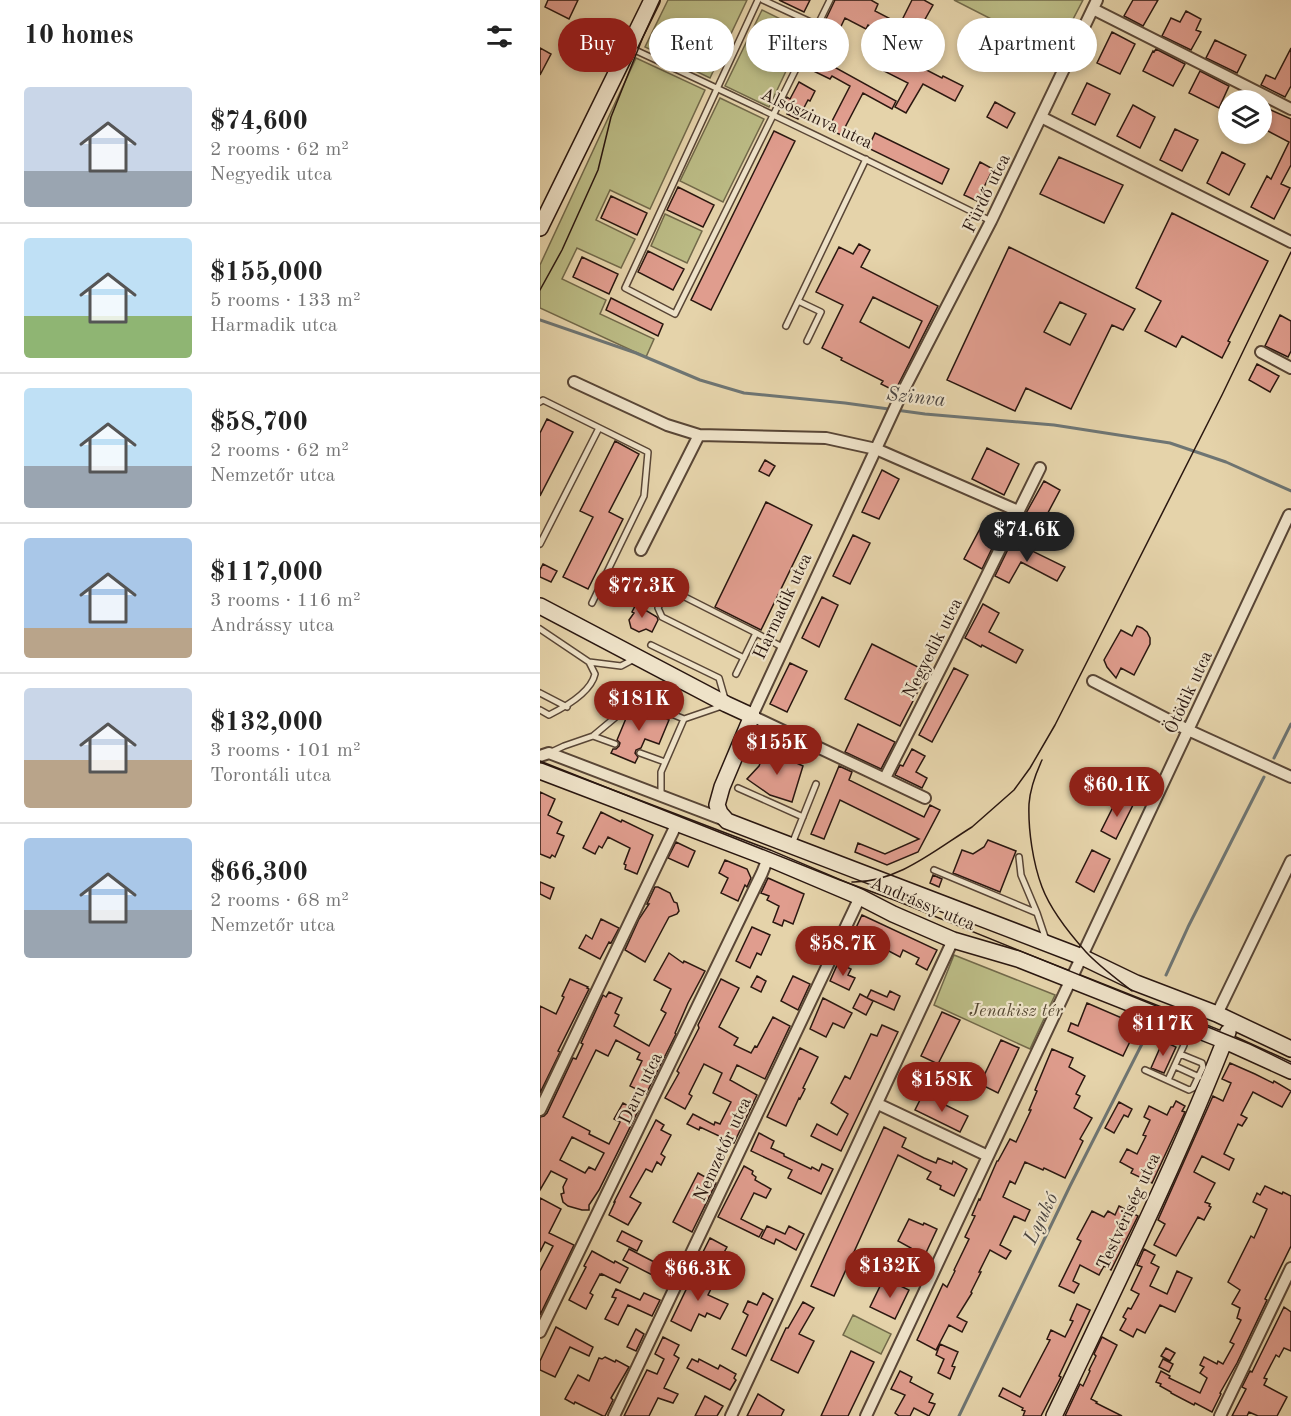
<!DOCTYPE html>
<html lang="en">
<head>
<meta charset="utf-8">
<style>
  :root { --surface:#fff; --page:#f6f6f6; --text:#222; --muted:#767676; --line:#e0e0e0; --accent:#8f2418 }
  body { margin:0; font-family:"Old Standard TT",serif; background:var(--page); color:var(--text); height:100vh; display:flex; flex-direction:column; font-size:22px; white-space:nowrap }
  * { box-sizing:border-box; margin:0 }
  p { font-size:20px; color:var(--muted) }
  .icon { flex:none; width:33px; height:33px; fill:none; stroke:currentColor; stroke-width:2; stroke-linecap:round; stroke-linejoin:round }
  .map { position:relative; flex:1; overflow:hidden }
  .sheet { display:flex; flex-direction:column; background:var(--surface); width:540px }
  .sheet>* { flex:none }
  .top-card { position:absolute; left:18px; top:18px; width:570px; height:54px; display:flex; gap:12px }
  .fabs { position:absolute; left:678px; top:90px; display:grid; gap:12px }
  .fabs a { display:grid; place-items:center; width:54px; height:54px; border-radius:50%; background:var(--surface); box-shadow:0 3px 9px #0003; font-size:30px }
  .price { position:absolute; translate:-50% -51px; padding:0 14px; border-radius:21px; background:var(--accent); color:#fff; font-size:20px; line-height:39px; filter:drop-shadow(0 2px 3px #0008) }
  .price::after { content:''; position:absolute; left:50%; top:36px; width:18px; height:14px; margin-left:-9px; background:inherit; clip-path:polygon(0 0,100% 0,50% 100%) }
  .price.active { background:#222; color:#fff }
  ul { padding:0; list-style:none }
  li { display:flex; align-items:center; gap:18px; height:150px; padding:0 24px }
  li+li { border-top:2px solid var(--line) }
  li span { display:grid; place-items:center; flex:none; width:168px; height:120px; border-radius:6px; color:#555 }
  li>.icon { margin-inline-start:auto }
  span .icon { width:72px; height:72px; fill:#fffc; stroke-width:1 }
  li b { font-size:26px }
  h2 { display:flex; justify-content:space-between; align-items:center; height:72px; padding:0 24px; font-size:26px }
  .tag { padding:0 21px; border-radius:27px; background:var(--surface); box-shadow:0 3px 9px #0003; font-size:21px; line-height:54px }
  .tag.active { background:var(--accent); color:#fff }
  main { display:flex; flex:1; min-height:0 }
  .map>svg:first-child { display:block }
  .green { fill:#bbbb85; stroke:#72694a; stroke-width:1.5 }
  .lines { fill:none; stroke-linecap:round; stroke-linejoin:round }
  .stream { stroke:#6e7573; stroke-width:3 }
  .building { fill:#e09d8e; stroke:#2a1710; stroke-width:1.5; fill-rule:evenodd }
  .lane-casing { stroke:#594636; stroke-width:8 }
  .street-casing { stroke:#594636; stroke-width:14 }
  .secondary-casing { stroke:#2a1710; stroke-width:18 }
  .lane { stroke:#eee2c8; stroke-width:5 }
  .street { stroke:#eee2c8; stroke-width:10 }
  .secondary { stroke:#eee2c8; stroke-width:15 }
  .tram { stroke:#2a1710; stroke-width:1.5 }
  .labels { text-anchor:middle; stroke-width:4.5; stroke-linejoin:round; paint-order:stroke }
  .street-label { font-size:18px; fill:#2a1710; stroke:#eee2c8 }
  .park-label { font-size:18px; font-style:italic; fill:#564833; stroke:#eee2c8 }
  .water-label { font-size:20px; font-style:italic; fill:#4c4642; stroke:#eee2c8 }
</style>
</head>
<body>
<main>
<section class="sheet">
<h2>10 homes<svg class="icon" aria-label="filters" viewBox="0 0 24 24"><path d="M4 7h16M4 17h16"/><circle cx="9" cy="7" r="2"/><circle cx="15" cy="17" r="2"/></svg></h2>
<ul>
<li><span style="background:linear-gradient(#c9d6e8 70%,#9aa5b1 0)"><svg class="icon" aria-label="home" viewBox="0 0 24 24"><path d="M3 11l9-7 9 7M6 9v11h12V9"/></svg></span><div><b>$74,600</b><p>2 rooms · 62 m²</p><p>Negyedik utca</p></div></li>
<li><span style="background:linear-gradient(#bfe0f5 65%,#8fb573 0)"><svg class="icon" aria-label="home" viewBox="0 0 24 24"><path d="M3 11l9-7 9 7M6 9v11h12V9"/></svg></span><div><b>$155,000</b><p>5 rooms · 133 m²</p><p>Harmadik utca</p></div></li>
<li><span style="background:linear-gradient(#bfe0f5 65%,#9aa5b1 0)"><svg class="icon" aria-label="home" viewBox="0 0 24 24"><path d="M3 11l9-7 9 7M6 9v11h12V9"/></svg></span><div><b>$58,700</b><p>2 rooms · 62 m²</p><p>Nemzetőr utca</p></div></li>
<li><span style="background:linear-gradient(#a9c7e8 75%,#b9a48a 0)"><svg class="icon" aria-label="home" viewBox="0 0 24 24"><path d="M3 11l9-7 9 7M6 9v11h12V9"/></svg></span><div><b>$117,000</b><p>3 rooms · 116 m²</p><p>Andrássy utca</p></div></li>
<li><span style="background:linear-gradient(#c9d6e8 60%,#b9a48a 0)"><svg class="icon" aria-label="home" viewBox="0 0 24 24"><path d="M3 11l9-7 9 7M6 9v11h12V9"/></svg></span><div><b>$132,000</b><p>3 rooms · 101 m²</p><p>Torontáli utca</p></div></li>
<li><span style="background:linear-gradient(#a9c7e8 60%,#9aa5b1 0)"><svg class="icon" aria-label="home" viewBox="0 0 24 24"><path d="M3 11l9-7 9 7M6 9v11h12V9"/></svg></span><div><b>$66,300</b><p>2 rooms · 68 m²</p><p>Nemzetőr utca</p></div></li>
</ul>
</section>
<div class="map">
<svg width="751" height="1416" viewBox="0 0 751 1416">
  <rect width="100%" height="100%" fill="#e5d3aa"/>
  <filter id="stains"><feTurbulence type="fractalNoise" baseFrequency=".00333" numOctaves="4"/><feColorMatrix values="0 0 0 0 .2 0 0 0 0 .09 0 0 0 0 .02 0 0 0 .5 -.17"/></filter>
  <radialGradient id="worn" r=".72"><stop offset=".6" stop-color="#630" stop-opacity="0"/><stop offset="1" stop-color="#630" stop-opacity=".3"/></radialGradient>
  <!-- green -->
  <path class="green" d="M128,0H207L170,78L105,47Z
    M414,0H543L516,52Z
    M222,10L265,31L229,107L185,86Z
    M96,58L165,90L110,209L70,190L56,220L95,239L81,268L37,248L22,279L66,300L60,314L114,339L106,357L0,308V265Z
    M180,98L224,119L183,202L140,181Z
    M125,214L162,231L147,263L111,246Z
    M414,955L515,995L490,1049L394,1005Z
    M313,1315L351,1334L341,1354L303,1335Z"/>
  <g class="lines">
    <!-- stream -->
    <path class="stream" d="M0,320L96,353L160,380L204,393L305,403L385,414L514,425L630,443L686,462L751,491
      M734,758L751,724
      M626,975L648,927L724,777
      M419,1416L530,1186L607,1034"/>
  </g>
  <!-- building -->
  <path class="building" d="M8,0H38L29,19L5,7Z
    M239,0H270L264,12Z
    M295,0H331L338,4L335,11L360,24L372,0H384L393,5L370,46L374,48L367,60L402,78L403,76L423,86L415,101L383,84L366,113L355,107L368,83L340,69L342,65L332,60L345,34L328,25L326,29L305,18L294,41L307,48L296,68L356,101L352,109L323,93L301,135L288,129L310,86L292,76L290,79L263,66L286,22L285,21Z
    M593,0H618L603,26L584,16Z
    M646,11L661,19L656,30L661,32L651,50L622,36L631,18L640,22Z
    M572,32L595,44L580,74L557,63Z
    M675,40L706,55L697,73L666,58Z
    M0,48L11,54L0,75Z
    M751,48V86L745,97L721,85L726,75L735,79Z
    M616,49L645,64L633,86L603,71L613,51L614,52Z
    M660,71L689,86L679,108L649,93Z
    M259,82L275,91L270,101L268,100L258,119L247,114L249,111L242,108L247,97L250,99Z
    M547,83L570,94L555,125L532,114Z
    M455,102L475,113L467,128L447,117Z
    M593,105L615,117L600,148L577,136Z
    M722,106L751,119V165L741,184L750,188L734,219L711,207L727,176L731,179L749,142L722,128Z
    M635,129L658,140L642,171L620,160Z
    M234,131L255,141L171,310L151,300Z
    M335,133L409,169L402,184L328,148Z
    M682,152L705,164L689,195L667,183Z
    M519,157L583,185L564,223L500,194Z
    M440,162L453,169L437,201L424,195Z
    M138,187L174,205L163,227L127,210Z
    M71,196L107,213L97,235L61,218Z
    M632,213L728,261L688,341L690,342L682,358L642,336L636,347L605,331L621,301L596,288Z
    M319,244L330,250L321,267L398,306L355,391L341,384L343,381L301,360L302,358L282,348L303,305L276,292L299,247L313,254ZM333,297L382,321L369,348L320,322Z
    M469,247L595,309L583,330L572,325L531,409L486,388L475,411L407,380ZM520,302L546,314L530,345L504,332Z
    M108,251L144,269L133,290L98,272Z
    M42,257L78,274L69,294L33,277Z
    M71,298L123,324L118,336L66,310Z
    M740,315L751,321V351L748,357L725,346Z
    M717,364L739,376L730,392L709,380Z
    M7,419L33,432L0,496V433Z
    M75,441L99,454L69,512L83,519L48,589L23,577L53,517L40,511Z
    M447,448L479,464L464,495L432,479Z
    M225,460L235,466L229,476L219,471Z
    M342,470L359,479L339,519L322,512Z
    M504,481L520,490L502,524L485,515Z
    M226,502L272,525L221,630L175,607Z
    M442,525L459,534L442,569L424,559Z
    M313,535L330,543L310,584L293,576Z
    M472,541L525,567L517,581L481,562L469,583L455,576Z
    M3,564L17,571L11,582L0,577V570Z
    M282,597L298,605L279,647L262,638Z
    M98,600L107,605L105,610L117,617L118,620L112,632L106,629L99,632L91,628L89,620L94,613L92,612Z
    M443,604L459,613L449,632L483,650L476,663L442,645L441,647L425,638Z
    M597,626L602,628L607,632L610,638V644L594,675L581,668L576,678L567,667L564,660L581,630L592,636Z
    M332,644L388,672L360,726L305,699Z
    M250,663L267,671L247,712L230,704Z
    M414,668L428,675L392,742L379,735Z
    M92,704L129,720L119,744L105,739L101,748L96,750L95,753L98,757L95,763L71,753L73,749H76L79,746L80,743L77,740Z
    M318,724L355,742L341,769L305,752Z
    M226,749L263,766L252,802L230,795L207,779L219,766Z
    M372,749L385,756L376,772L387,778L382,788L355,775L360,765L363,766Z
    M299,766L312,772L309,780L384,817L390,805L400,810L378,852L347,865L315,852L318,843L345,854L379,839L300,800L284,839L271,834Z
    M0,792L15,799L8,815L22,822L17,833L24,836L15,857L12,855L10,858L0,854Z
    M578,797L593,805L576,839L561,831Z
    M61,812L81,822L82,820L113,835L97,874L85,869L86,865L84,864L90,848L68,837L62,848L59,846L55,854L43,848Z
    M448,840L476,851L460,892L413,873L422,850L433,854L444,847Z
    M136,842L155,851L148,867L128,858Z
    M552,850L570,859L554,892L536,882Z
    M185,860L207,869L211,878L207,887L205,885L198,901L181,893L188,878L179,873Z
    M393,875L402,879L399,887L390,883Z
    M228,878L264,894L253,924L244,920L242,926L233,922L239,906L227,900L229,896L221,893Z
    M0,882L14,888L10,899L0,894Z
    M115,887H118L130,893L134,902L137,903L139,911L137,914L129,917L105,962L85,950L99,919L109,904H107Z
    M322,915L397,950L387,970L376,964L379,958L363,950L360,957L347,950L343,958L330,952L335,941L314,932Z
    M61,919L79,928L71,943L69,942L60,959L39,948L46,935L52,939Z
    M212,927L230,935L221,955L217,953L210,968L196,961Z
    M275,934L291,942L280,962L265,954Z
    M129,953L143,963L144,961L165,971L148,1003L135,1033L136,1034L106,1094L90,1086L102,1061L97,1059L100,1053L76,1040L68,1056L56,1050L23,1117L50,1131L49,1134L69,1144L80,1122L74,1119L83,1103L98,1111L59,1190L49,1205V1210H42L28,1206L23,1202L21,1194L24,1193L23,1187L27,1179L11,1171L0,1190V1117L4,1116L7,1113L33,1058L36,1059L43,1044L41,1043L63,995L66,997L69,992L82,998L75,1013L79,1015L74,1026L109,1046L126,1013L121,1010L131,989L114,980ZM32,1137L64,1153L55,1170L49,1167L45,1173L20,1160Z
    M298,963L311,969L308,975L315,978L309,990L290,981Z
    M217,976L226,981L221,992L211,987Z
    M253,976L270,984L258,1010L241,1001Z
    M30,979L48,987L47,988L49,989L18,1051L20,1052L0,1093V1006L16,1014L24,997L22,996Z
    M181,979L199,988L179,1027L198,1038L194,1045L211,1053L215,1046L217,1047L233,1017L250,1026L225,1079L197,1065L190,1080L217,1095L194,1143L160,1127L159,1130L147,1124L153,1114L174,1125L175,1122L180,1124L191,1102L173,1093L182,1073L164,1064L149,1094L152,1096L145,1109L125,1098L139,1073L137,1071L159,1028L158,1025Z
    M331,990L347,997L350,991L360,996L354,1010L327,998Z
    M320,994L333,1001L326,1015L313,1008Z
    M283,998L312,1013L304,1028L293,1023L286,1037L270,1029Z
    M547,1003L598,1025L583,1056L528,1031L531,1023L538,1026Z
    M402,1012L420,1020L398,1064L381,1056Z
    M342,1025L358,1032L301,1151L271,1136L277,1124L297,1135L308,1114L291,1103L305,1076L310,1079L331,1034L337,1036Z
    M461,1040L479,1048L458,1093L440,1084Z
    M623,1041L636,1047L624,1073L611,1068Z
    M260,1048L278,1057L263,1088L265,1089L260,1099L259,1098L246,1126L227,1117Z
    M512,1049L533,1058L529,1067L545,1076L536,1094L540,1096L534,1108L552,1118L540,1139L543,1141L525,1178L504,1168L503,1170L485,1162L475,1184L470,1181L463,1197L490,1210L485,1221L474,1216L460,1245L471,1251L466,1259L450,1250L439,1272H441L431,1292L432,1293L417,1317L427,1322L422,1332L409,1325L396,1350L377,1340L403,1284L407,1287L415,1271L414,1270L429,1239L425,1237L435,1216L432,1215L439,1199L440,1200L457,1161H458L470,1139L476,1142L491,1110H489L497,1091L495,1090Z
    M690,1063L715,1074L733,1083L734,1081L751,1091L742,1107L713,1092L701,1115L707,1118L702,1126L698,1124L684,1154L694,1159L689,1170L662,1156L654,1172L675,1183L665,1202L670,1204L669,1206L671,1207L664,1220L658,1217L636,1256L614,1245L625,1224L618,1220L673,1096L683,1101L691,1083L682,1079Z
    M383,1094L428,1116L420,1132L375,1110Z
    M636,1101L645,1106L642,1111L645,1112L612,1183L591,1173L593,1169L580,1162L587,1149L597,1154L606,1136L603,1135L610,1120L604,1117L609,1106L627,1115L631,1107H633Z
    M579,1102L592,1109L588,1117L584,1115L574,1133L565,1128Z
    M116,1120L124,1125L121,1130L131,1135L121,1154L125,1157L121,1165L117,1162L112,1172L106,1169L90,1197L101,1203L88,1225L69,1215L75,1202H74Z
    M344,1127L366,1138L362,1147L384,1158L396,1163L398,1158L412,1164L413,1161L427,1169L414,1196L400,1189L401,1186L387,1179L391,1172L358,1155L294,1296L271,1286Z
    M219,1133L234,1141L231,1148L244,1154V1156L271,1169L272,1167L279,1171L282,1164L293,1169L281,1194L248,1178L252,1170L211,1151Z
    M204,1166L213,1171L212,1174L216,1177L215,1180L231,1189L226,1198L214,1193L201,1219L223,1230L219,1237L178,1217Z
    M158,1173L176,1183L152,1232L133,1222Z
    M725,1186L742,1194L743,1192L751,1196V1246L725,1299L727,1300L697,1363L680,1393L681,1394L672,1412L655,1403L654,1405L631,1393V1392L620,1386L621,1384L616,1382L621,1371L630,1376L629,1378L660,1393L667,1378L660,1373L664,1367L660,1365L664,1357L677,1364L678,1361L683,1364L694,1344L690,1342L701,1320L697,1318L700,1308L692,1304L700,1290L688,1282L711,1236L714,1238L727,1209L713,1202L717,1193L720,1195Z
    M0,1198L21,1209L9,1233L34,1245L0,1315V1271L13,1246L5,1242L0,1252Z
    M579,1206L598,1216L571,1270L564,1266L559,1275L540,1265L533,1281L539,1284L534,1293L519,1286L541,1241L537,1239L552,1211L564,1217L568,1211L575,1215Z
    M369,1219L383,1225L384,1223L397,1229L384,1257L370,1250L371,1248L358,1241Z
    M227,1226L245,1234L249,1226L264,1234L256,1250L236,1239L234,1244L221,1238Z
    M82,1231L102,1241L97,1251L77,1241Z
    M170,1238L187,1247L179,1261L163,1252Z
    M89,1249L120,1265L122,1262L125,1263L127,1258L138,1264L128,1283L83,1260Z
    M604,1249L615,1255L611,1263L619,1267L610,1286L627,1294L637,1271L652,1278L635,1312L620,1305L605,1333L597,1329L593,1337L580,1330L586,1319L583,1317L588,1308L591,1309L599,1294L591,1290L602,1267L597,1265Z
    M52,1251L74,1263L75,1261L88,1268L80,1283L62,1274V1275L60,1274L50,1293L53,1295L46,1309L29,1300L46,1267L44,1266Z
    M156,1269L176,1279L168,1295L188,1304L180,1319L167,1313L165,1317L159,1314L151,1331L131,1321Z
    M344,1278L369,1290L355,1319L330,1307Z
    M76,1289L100,1300L104,1293L120,1300L112,1316L88,1305L78,1325L65,1319L76,1298L72,1297Z
    M223,1293L233,1299L206,1356L192,1349L208,1315L203,1312L208,1301L217,1305Z
    M263,1302L274,1308L259,1334L274,1341L258,1373L231,1360L246,1328H248Z
    M537,1304L550,1310L519,1376L521,1377L501,1416H483L485,1411L482,1410L483,1408L459,1396L463,1388L480,1397L510,1340L507,1339L511,1330L525,1337L533,1321L530,1320Z
    M744,1307L751,1312V1351L744,1348L739,1357L736,1355L724,1378L727,1379L724,1385L747,1397L737,1416H718L709,1412L707,1416H692L706,1389L702,1387L710,1371L712,1372Z
    M16,1327L53,1347L49,1356L30,1347L15,1377L0,1370V1361Z
    M96,1329L104,1334L96,1351L87,1347Z
    M123,1337L139,1345L134,1355L139,1358L124,1388L138,1394L133,1403L118,1398L109,1416H84L107,1370L117,1374L124,1359L115,1354Z
    M562,1337L577,1345L551,1399L557,1402L556,1403L582,1416H525L540,1384L543,1386L550,1371L549,1370L556,1356L554,1354Z
    M400,1344L418,1352L412,1366L415,1367L410,1379L398,1373L404,1359L396,1355Z
    M626,1348L635,1353L630,1361L621,1356Z
    M311,1351L334,1362L308,1416H281Z
    M65,1357L75,1362L76,1360L89,1367L71,1398L73,1400L65,1416H63L35,1402L34,1404L25,1399L38,1375L49,1381L59,1358L62,1359Z
    M152,1359L158,1362L159,1359L178,1369L180,1365L196,1374L194,1378L196,1380L190,1390L147,1368Z
    M623,1359L633,1364L629,1372L619,1367Z
    M360,1371L372,1377L370,1382L393,1394L389,1402L395,1404L389,1416L374,1408L370,1416H359L355,1413L365,1395L351,1389Z
    M218,1394L244,1410L241,1416H207Z
    M165,1396L183,1406L177,1416H155Z"/>
  <g class="lines">
    <defs>
      <path id="lane" d="M218,0L85,288L135,314L290,0
        M223,0L277,25
        M89,51H97C216,106 334,163 451,221
        M258,301L281,312L267,341
        M246,326L326,159
        M0,402L3,400L108,452L104,496L52,603
        M0,544L59,428
        M0,629L49,662L55,674C51,692 25,707 9,715L0,710
        M111,645L179,678L185,699
        M204,658L122,617L118,608L125,594L133,591L216,633
        M49,662L81,666L96,658
        M196,674L216,633L244,648
        M0,693L27,707
        M53,736L75,744
        M9,753L24,746L53,736L77,716L83,702L90,697L144,719L182,706
        M100,753L125,762
        M198,788L263,817
        M121,796V772L144,719
        M252,844L276,784
        M479,857L481,875L497,913
        M394,870L497,913L506,940
        M635,1066L659,1077
        M605,1070L649,1090L653,1088L663,1067L662,1063L640,1054
        M628,1080L644,1045L643,1039L636,1035L632,1031"/>
      <path id="street" d="M553,9L751,109
        M501,117L751,242
        M721,352L751,368
        M34,382L127,425L159,435L286,438L336,449L478,511
        M101,550L159,435
        M553,681L648,730L751,777
        M0,756L9,753L187,821
        M345,778L414,642L500,468
        M385,798L212,716L360,397L451,221L557,0
        M677,1014L751,861
        M338,1104L448,1156
        M0,1110L137,823
        M0,1332L222,873L228,858
        M74,1416L320,897
        M191,1416L413,940
        M326,1416L749,515L751,516
        M680,1416L751,1268"/>
      <path id="secondary" d="M0,228L112,0
        M0,606L186,704L212,716L182,787L177,805L180,813L187,821L542,957L596,983L677,1014L751,1049
        M0,771L228,858L320,897L353,914L413,940L478,959L685,1041L751,1071
        M514,1416C574,1289 637,1163 688,1032"/>
    </defs>
    <!-- lane casing -->
    <use href="#lane" class="lane-casing"/>
    <!-- street casing -->
    <use href="#street" class="street-casing"/>
    <!-- secondary casing -->
    <use href="#secondary" class="secondary-casing"/>
    <!-- lane -->
    <use href="#lane" class="lane"/>
    <!-- street -->
    <use href="#street" class="street"/>
    <!-- secondary -->
    <use href="#secondary" class="secondary"/>
    <!-- tram -->
    <path class="tram" d="M0,290L22,250L58,170L71,117L103,37L120,0
      M502,760C496,773 490,790 489,804C488,830 493,863 502,887C511,911 529,933 546,952C560,967 577,979 592,991
      M0,761L300,880L357,901L710,1044L751,1064
      M312,882C357,883 395,850 432,827L474,790L490,768L515,725L682,395L751,252"/>
  </g>
  <g class="labels">
    <!-- street labels -->
    <g class="street-label">
      <text transform="translate(277 118) rotate(25)" y="6">Alsószinva utca</text>
      <text transform="translate(446 193) rotate(-64)" y="6">Fürdő utca</text>
      <text transform="translate(242 606) rotate(-65)" y="6">Harmadik utca</text>
      <text transform="translate(392 648) rotate(-63)" y="6">Negyedik utca</text>
      <text transform="translate(648 692) rotate(-65)" y="6">Ötödik utca</text>
      <text transform="translate(383 903) rotate(23)" y="6">Andrássy utca</text>
      <text transform="translate(100 1088) rotate(-64)" y="6">Daru utca</text>
      <text transform="translate(182 1149) rotate(-65)" y="6">Nemzetőr utca</text>
      <text transform="translate(588 1211) rotate(-65)" y="6">Testvériség utca</text>
    </g>
    <!-- park labels -->
    <g class="park-label">
      <text x="476" y="1016">Jenakisz tér</text>
    </g>
    <!-- water labels -->
    <g class="water-label">
      <text transform="translate(376 396) rotate(6)" y="7">Szinva</text>
      <text transform="translate(500 1218) rotate(-64)" y="7">Lyukó</text>
    </g>
  </g>
  <rect width="100%" height="100%" filter="url(#stains)"/>
  <rect width="100%" height="100%" fill="url(#worn)"/>
</svg>
<div class="fabs">
<a><svg class="icon" aria-label="layers" viewBox="0 0 24 24"><path d="M12 4l9 5-9 5-9-5zM3 14l9 5 9-5"/></svg></a>
</div>
<b class="price active" style="left:487px;top:563px">$74.6K</b>
<b class="price" style="left:102px;top:619px">$77.3K</b>
<b class="price" style="left:99px;top:732px">$181K</b>
<b class="price" style="left:237px;top:776px">$155K</b>
<b class="price" style="left:577px;top:818px">$60.1K</b>
<b class="price" style="left:303px;top:977px">$58.7K</b>
<b class="price" style="left:623px;top:1057px">$117K</b>
<b class="price" style="left:402px;top:1113px">$158K</b>
<b class="price" style="left:350px;top:1299px">$132K</b>
<b class="price" style="left:158px;top:1302px">$66.3K</b>
<div class="top-card">
<a class="tag active">Buy</a>
<a class="tag">Rent</a>
<a class="tag">Filters</a>
<a class="tag">New</a>
<a class="tag">Apartment</a>
</div>
</div>
</main>
</body>
</html>
